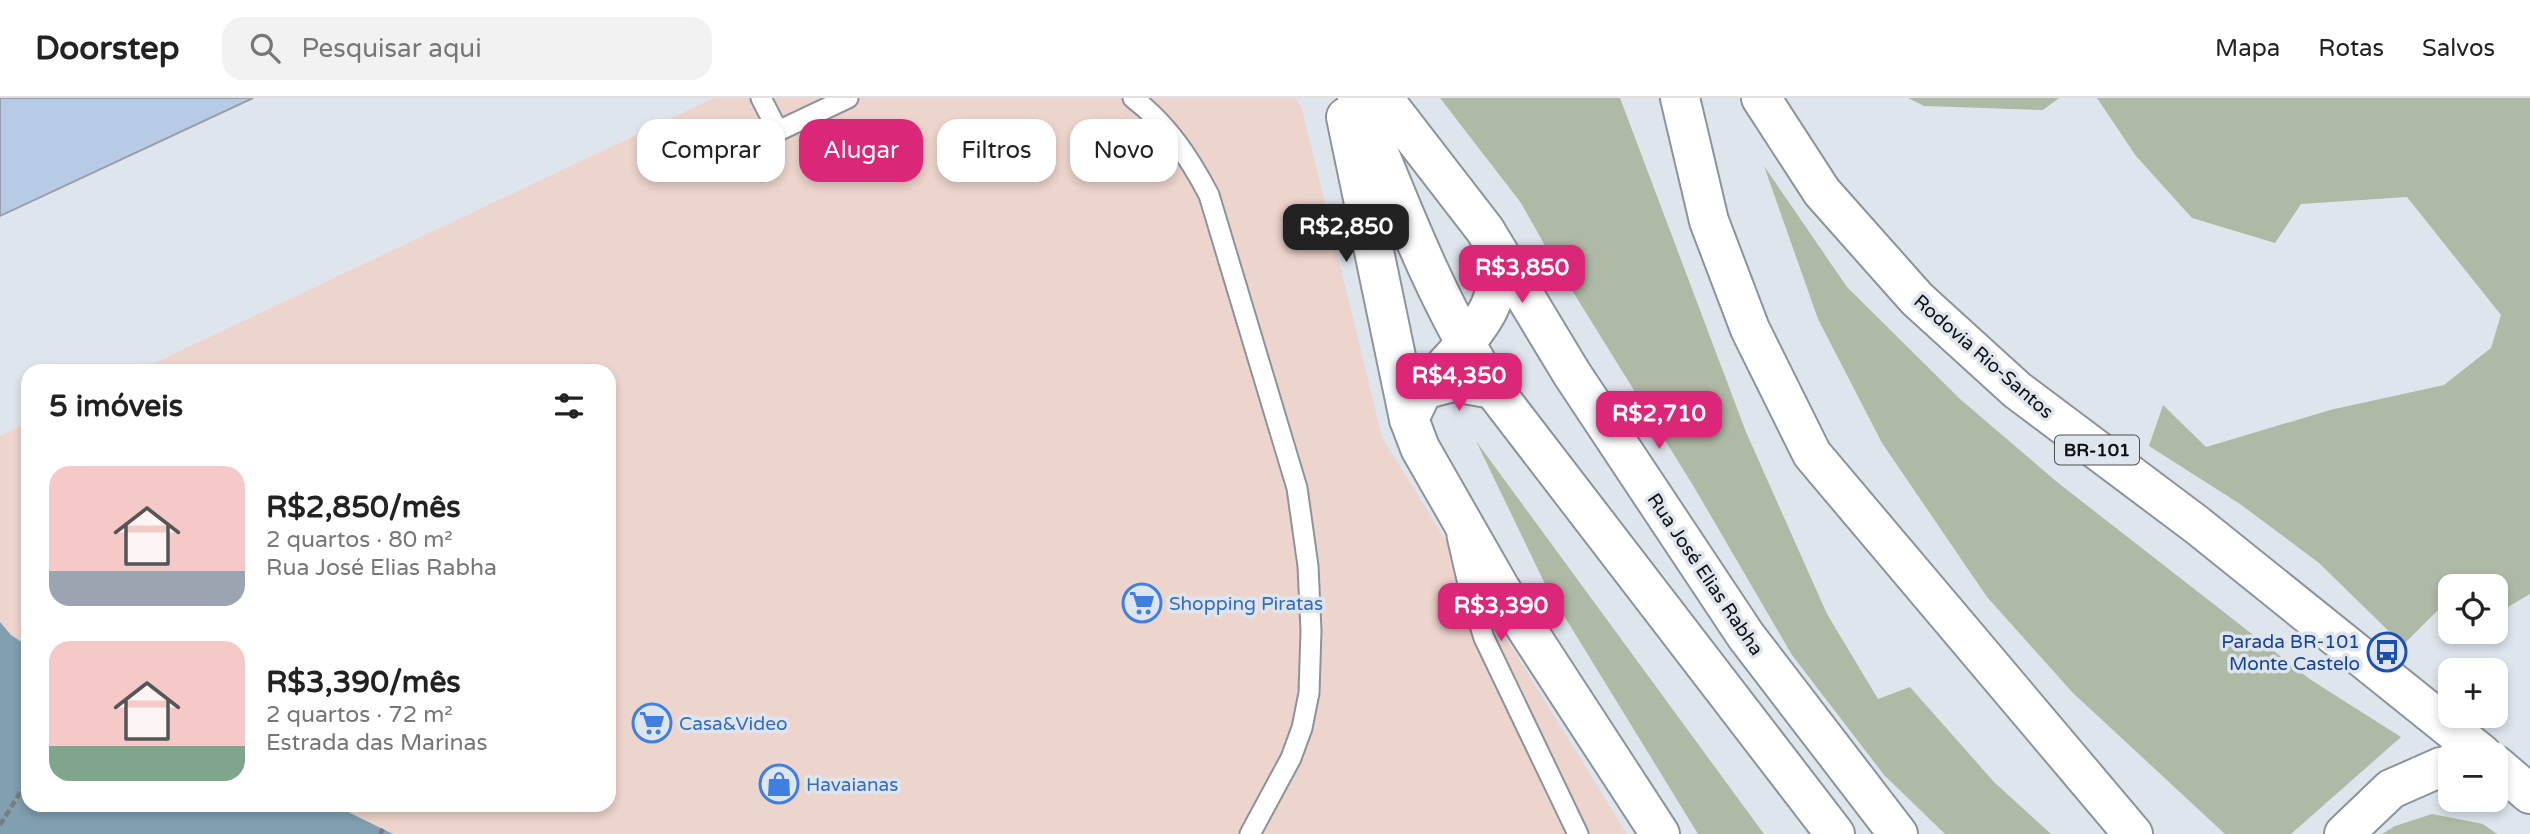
<!DOCTYPE html>
<html lang="pt">
<head>
<meta charset="utf-8">
<style>
  :root { --surface:#fff; --page:#f2f2f2; --text:#222; --muted:#767676; --line:#e0e0e0; --accent:#db2777 }
  body { margin:0; font-family:"Varela Round",sans-serif; background:var(--page); color:var(--text); height:100vh; display:flex; flex-direction:column; font-size:26px; white-space:nowrap }
  * { box-sizing:border-box; margin:0 }
  p { font-size:23px; color:var(--muted) }
  .icon { flex:none; width:38px; height:38px; fill:none; stroke:currentColor; stroke-width:2; stroke-linecap:round; stroke-linejoin:round }
  .map { position:relative; flex:1; overflow:hidden }
  .side { position:absolute; left:21px; top:266px; width:595px; height:448px; display:flex; flex-direction:column; background:var(--surface); border-radius:21px; box-shadow:0 4px 10px #0003 }
  .side>* { flex:none }
  .banner { position:absolute; left:637px; top:21px; width:665px; height:63px; display:flex; gap:14px }
  .controls { position:absolute; left:2438px; top:476px; display:grid; gap:14px }
  .controls a { display:grid; place-items:center; width:70px; height:70px; border-radius:14px; background:var(--surface); box-shadow:0 4px 10px #0003; font-size:35px }
  .price { position:absolute; translate:-50% -60px; padding:0 16px; border-radius:14px; background:var(--accent); color:#fff; font-size:23px; line-height:46px; filter:drop-shadow(0 2px 4px #0008) }
  .price::after { content:''; position:absolute; left:50%; top:42px; width:21px; height:16px; margin-left:-10px; background:inherit; clip-path:polygon(0 0,100% 0,50% 100%) }
  .price.active { background:#222; color:#fff }
  ul { padding:0; list-style:none }
  li { display:flex; align-items:center; gap:21px; height:175px; padding:0 28px }
  li span { display:grid; place-items:center; flex:none; width:196px; height:140px; border-radius:21px; color:#555 }
  li>.icon { margin-inline-start:auto }
  span .icon { width:84px; height:84px; fill:#fffc; stroke-width:1 }
  li b { font-size:30px }
  h2 { display:flex; justify-content:space-between; align-items:center; height:84px; padding:0 28px; font-size:30px }
  .pill { padding:0 24px; border-radius:21px; background:var(--surface); box-shadow:0 4px 10px #0003; font-size:24px; line-height:63px }
  .pill.active { background:var(--accent); color:#fff }
  header { display:flex; align-items:center; gap:42px; box-sizing:border-box; height:98px; padding:0 35px; background:var(--surface); border-bottom:2px solid var(--line) }
  header strong { font-size:33px }
  nav { display:flex; gap:38px; margin-inline-start:auto; font-size:24px }
  .search { width:490px; height:63px; background:var(--page); display:flex; align-items:center; gap:18px; box-sizing:border-box; padding:0 24px; border-radius:21px; color:var(--muted); font-size:26px }
  .map>svg:first-child { display:block }
  .commercial { fill:#edd4cd }
  .green { fill:#afbaa6 }
  .water { fill:#809fb1 }
  .building { fill:#b7cbe6; stroke:#999ea6; stroke-width:2 }
  .lines { fill:none; stroke-linecap:round; stroke-linejoin:round }
  .service-casing { stroke:#8d939a; stroke-width:23 }
  .minor-casing { stroke:#8d939a; stroke-width:42 }
  .secondary-casing { stroke:#8d939a; stroke-width:42 }
  .trunk-casing { stroke:#8d939a; stroke-width:42 }
  .path { stroke:#797d82; stroke-width:4.5; stroke-dasharray:7 3.5; stroke-linecap:butt }
  .service { stroke:#fff; stroke-width:19 }
  .minor { stroke:#fff; stroke-width:38 }
  .secondary { stroke:#fff; stroke-width:38 }
  .trunk { stroke:#fff; stroke-width:38 }
  .labels { text-anchor:middle; stroke-width:7; stroke-linejoin:round; paint-order:stroke }
  .shield { fill:#dfe5ed; stroke:#4c4f54; stroke-width:2 }
  .shield-label { font-size:18px; font-weight:bold; fill:#0d0f12 }
  .street-label { font-size:19px; fill:#0d0f12; stroke:#dfe5ed }
  .shop-label { font-size:19px; fill:#366cbe; stroke:#dfe5ed; text-anchor:start }
  .transit-label { font-size:19px; fill:#164399; stroke:#dfe5ed; text-anchor:end }
</style>
</head>
<body>
<header>
<strong>Doorstep</strong>
<div class="search"><svg class="icon" aria-label="search" viewBox="0 0 24 24"><circle cx="10" cy="10" r="6"/><path d="M15 15l6 6"/></svg>Pesquisar aqui</div>
<nav><a>Mapa</a><a>Rotas</a><a>Salvos</a></nav>
</header>
<div class="map">
<svg width="2530" height="736" viewBox="0 0 2530 736">
  <rect width="100%" height="100%" fill="#dfe5ed"/>
  <!-- commercial -->
  <path class="commercial" d="M714,0H1296L1302,11L1382,339L1627,736H393L334,707H609V273H138Z
    M28,325V548L11,537L0,524V338Z"/>
  <!-- green -->
  <path class="green" d="M1440,0H1620L1746,334L1827,516L1878,601L1910,589L1994,684L2051,736H1945L1884,677L1792,557L1694,389L1552,160L1521,105Z
    M1908,0H2059L2043,12L1924,8Z
    M2097,0H2530V496L2496,516V488H2450V522L2437,513L2403,547L2319,465L2240,406L2149,348L2163,307L2206,349L2330,312L2444,287L2491,250L2501,217L2407,99L2301,106L2275,145L2192,120L2136,58Z
    M1764,68L1847,189L1960,301L2057,384L2311,582L2401,639L2291,736H2225L2073,595L1987,499L1882,345L1818,221Z
    M1476,343L1764,736H1698L1547,490Z
    M2432,716L2483,726L2497,736H2382L2395,728Z"/>
  <!-- water -->
  <path class="water" d="M0,524L11,537L28,548V707H334L393,736H0Z"/>
  <!-- building -->
  <path class="building" d="M0,0H253L0,118Z"/>
  <g class="lines">
    <defs>
      <path id="service" d="M761,0L778,33L848,0
        M1133,0C1167,26 1189,59 1209,97L1297,390L1308,468L1311,533L1309,595L1302,630L1291,660L1250,736
        M1457,438L1471,499L1484,540L1578,736"/>
      <path id="minor" d="M1464,247L1423,292L1409,321L1420,350L1500,490L1660,736"/>
      <path id="secondary" d="M1357,0C1397,98 1435,202 1493,291L1835,736
        M1383,0L1485,132L1572,276L1746,538L1898,736
        M1346,19L1409,321
        M1464,247C1495,207 1500,197 1493,147
        M1423,292L1453,284L1493,291"/>
      <path id="trunk" d="M1680,0L1709,123L1750,231L1812,356L2133,736
        M1761,0L1822,94L1917,201L2017,292L2197,427L2482,656
        M2496,667L2530,696
        M2344,736L2391,691L2441,669L2450,668"/>
    </defs>
    <!-- service casing -->
    <use href="#service" class="service-casing"/>
    <!-- minor casing -->
    <use href="#minor" class="minor-casing"/>
    <!-- secondary casing -->
    <use href="#secondary" class="secondary-casing"/>
    <!-- trunk casing -->
    <use href="#trunk" class="trunk-casing"/>
    <!-- path -->
    <path class="path" d="M0,727L28,682
      M380,736L383,731"/>
    <!-- service -->
    <use href="#service" class="service"/>
    <!-- minor -->
    <use href="#minor" class="minor"/>
    <!-- secondary -->
    <use href="#secondary" class="secondary"/>
    <!-- trunk -->
    <use href="#trunk" class="trunk"/>
  </g>
  <!-- icons -->
  <defs>
    <symbol id="supermarket-ring" viewBox="-11 -11 22 22"><circle r="9.5" fill="#dfe5ed" stroke="#3f7fe0" stroke-width="1.5"/><path d="M-6-5.5h2.5l.6 2H6L4.5 2H-2.5L-4.4-4H-6ZM-1.5 3.2a1.3 1.3 0 1 0 .1 0ZM3 3.2a1.3 1.3 0 1 0 .1 0Z" fill="#3f7fe0"/></symbol>
    <symbol id="bus-ring" viewBox="-11 -11 22 22"><circle r="9.5" fill="#dfe5ed" stroke="#1a4fb4" stroke-width="1.5"/><path d="M-5-6H5V4H4V6H2V4H-2V6H-4V4H-5ZM-3.5-4V0h7V-4ZM-3.5 1.2v1.5H-2V1.2ZM2 1.2v1.5H3.5V1.2Z" fill="#1a4fb4"/></symbol>
    <symbol id="shop-ring" viewBox="-11 -11 22 22"><circle r="9.5" fill="#dfe5ed" stroke="#3f7fe0" stroke-width="1.5"/><path d="M-5-2.5h2.3a2.7 3.5 0 0 1 5.4 0H5L5.5 6h-11ZM-1.5-2.5h3a1.5 2.3 0 0 0-3 0Z" fill="#3f7fe0"/></symbol>
  </defs>
  <g fill-rule="evenodd">
    <use href="#supermarket-ring" x="1120" y="483" width="44" height="44"/>
    <use href="#bus-ring" x="2365" y="532" width="44" height="44"/>
    <use href="#supermarket-ring" x="630" y="603" width="44" height="44"/>
    <use href="#shop-ring" x="757" y="664" width="44" height="44"/>
  </g>
  <g class="labels">
    <!-- shield labels -->
    <rect class="shield" x="2055" y="337.5" width="84" height="29" rx="5"/>
    <g class="shield-label">
      <text x="2097" y="358">BR-101</text>
    </g>
    <!-- street labels -->
    <g class="street-label">
      <text transform="translate(1984 258) rotate(41)" y="7">Rodovia Rio-Santos</text>
      <text transform="translate(1706 476) rotate(56)" y="7">Rua José Elias Rabha</text>
    </g>
    <!-- shop labels -->
    <g class="shop-label">
      <text x="1169" y="512">Shopping Piratas</text>
      <text x="679" y="632">Casa&amp;Video</text>
      <text x="806" y="693">Havaianas</text>
    </g>
    <!-- transit labels -->
    <g class="transit-label">
      <text x="2360" y="550">Parada BR-101<tspan x="2360" dy="22">Monte Castelo</tspan></text>
    </g>
  </g>
</svg>
<div class="controls">
<a><svg class="icon" aria-label="locate" viewBox="0 0 24 24"><circle cx="12" cy="12" r="6"/><path d="M12 2v4M12 18v4M2 12h4M18 12h4"/></svg></a>
<a>+</a>
<a>−</a>
</div>
<b class="price active" style="left:1346px;top:166px">R$2,850</b>
<b class="price" style="left:1522px;top:207px">R$3,850</b>
<b class="price" style="left:1459px;top:315px">R$4,350</b>
<b class="price" style="left:1659px;top:353px">R$2,710</b>
<b class="price" style="left:1501px;top:545px">R$3,390</b>
<div class="banner">
<a class="pill">Comprar</a>
<a class="pill active">Alugar</a>
<a class="pill">Filtros</a>
<a class="pill">Novo</a>
</div>
<section class="side">
<h2>5 imóveis<svg class="icon" aria-label="filters" viewBox="0 0 24 24"><path d="M4 7h16M4 17h16"/><circle cx="9" cy="7" r="2"/><circle cx="15" cy="17" r="2"/></svg></h2>
<ul>
<li><span style="background:linear-gradient(#f6c9c9 75%,#9aa5b1 0)"><svg class="icon" aria-label="home" viewBox="0 0 24 24"><path d="M3 11l9-7 9 7M6 9v11h12V9"/></svg></span><div><b>R$2,850/mês</b><p>2 quartos · 80 m²</p><p>Rua José Elias Rabha</p></div></li>
<li><span style="background:linear-gradient(#f6c9c9 75%,#7fa58c 0)"><svg class="icon" aria-label="home" viewBox="0 0 24 24"><path d="M3 11l9-7 9 7M6 9v11h12V9"/></svg></span><div><b>R$3,390/mês</b><p>2 quartos · 72 m²</p><p>Estrada das Marinas</p></div></li>
</ul>
</section>
</div>
</body>
</html>
